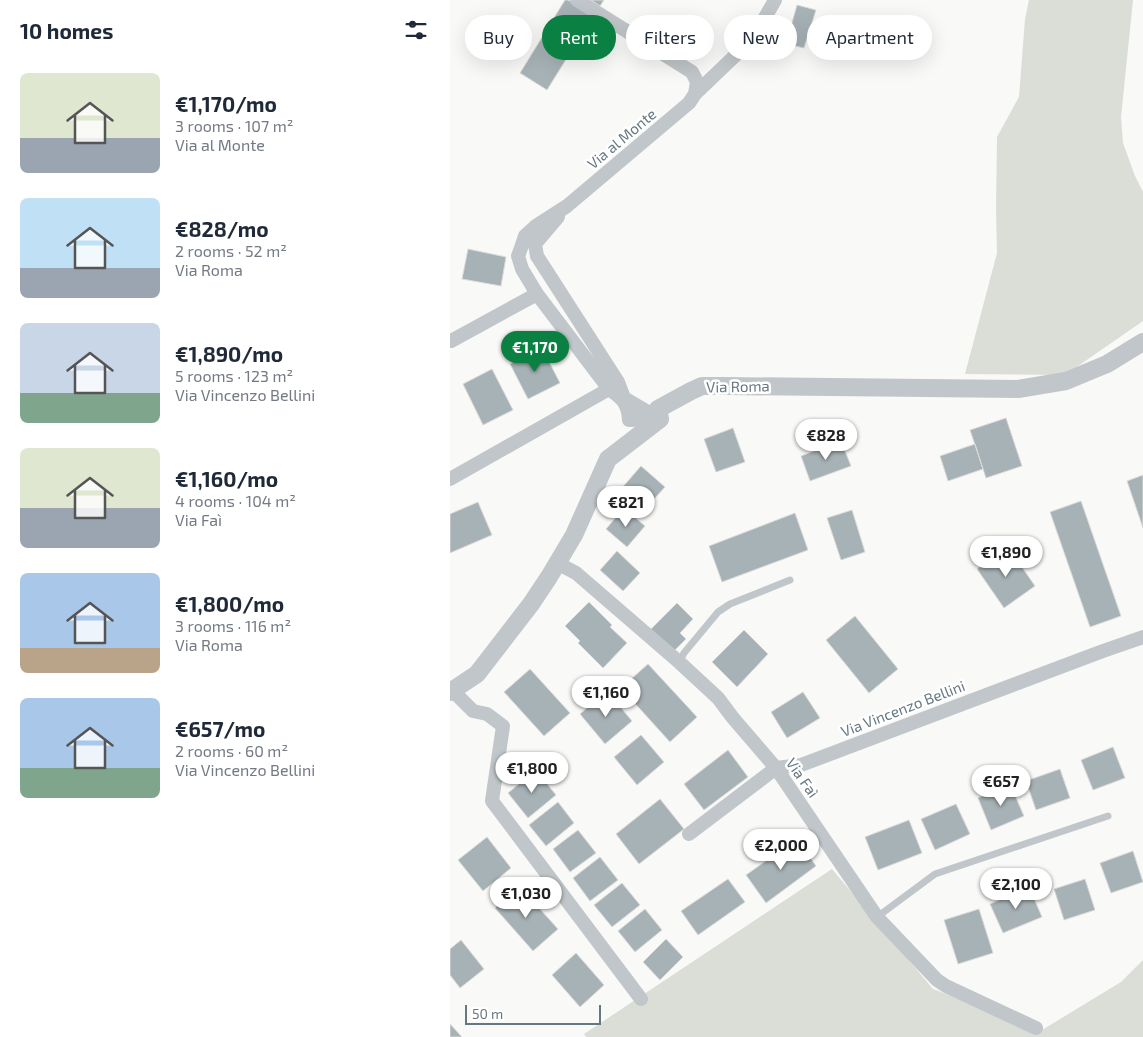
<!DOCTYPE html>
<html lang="en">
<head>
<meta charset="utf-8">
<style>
  :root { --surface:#fff; --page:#f2f2f3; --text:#1f2937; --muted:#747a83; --accent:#0b8043 }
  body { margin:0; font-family:"Exo 2",sans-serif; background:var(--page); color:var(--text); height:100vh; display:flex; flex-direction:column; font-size:19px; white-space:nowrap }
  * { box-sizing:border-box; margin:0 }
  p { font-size:16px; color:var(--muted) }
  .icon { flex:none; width:28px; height:28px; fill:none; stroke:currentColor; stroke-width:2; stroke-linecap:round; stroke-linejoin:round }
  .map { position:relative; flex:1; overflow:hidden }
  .side { display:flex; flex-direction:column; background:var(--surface); width:450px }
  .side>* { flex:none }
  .hud { position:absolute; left:15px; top:15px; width:475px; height:45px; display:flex; gap:10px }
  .scale { position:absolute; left:15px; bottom:12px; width:136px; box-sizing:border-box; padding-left:5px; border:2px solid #657882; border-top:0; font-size:14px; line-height:18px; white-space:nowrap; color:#657882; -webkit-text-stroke:4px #fff; paint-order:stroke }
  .price { position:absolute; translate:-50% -42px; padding:0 11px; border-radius:18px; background:#fff; color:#222; font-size:16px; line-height:32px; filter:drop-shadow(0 1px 2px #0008) }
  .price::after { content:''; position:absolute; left:50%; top:30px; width:15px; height:11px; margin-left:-8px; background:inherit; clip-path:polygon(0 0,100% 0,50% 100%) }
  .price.active { background:var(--accent); color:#fff }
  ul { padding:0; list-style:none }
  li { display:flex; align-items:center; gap:15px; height:125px; padding:0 20px }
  li span { display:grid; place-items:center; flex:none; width:140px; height:100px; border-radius:8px; color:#555 }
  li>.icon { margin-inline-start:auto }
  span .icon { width:60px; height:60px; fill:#fffc; stroke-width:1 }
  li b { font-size:21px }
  h2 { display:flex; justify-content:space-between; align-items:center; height:60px; padding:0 20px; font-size:21px }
  .chip { padding:0 18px; border-radius:22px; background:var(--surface); box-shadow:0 5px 20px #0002; font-size:18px; line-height:45px }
  .chip.active { background:var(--accent); color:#fff }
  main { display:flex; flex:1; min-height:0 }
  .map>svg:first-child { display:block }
  .green { fill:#daded6 }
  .building { fill:#a7b2b6; stroke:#dbdbd9 }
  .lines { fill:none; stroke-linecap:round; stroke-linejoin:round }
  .service { stroke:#c0c6c9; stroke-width:7 }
  .minor { stroke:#c0c6c9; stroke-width:14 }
  .tertiary { stroke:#c0c6c9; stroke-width:18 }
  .labels { text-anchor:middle; stroke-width:5; stroke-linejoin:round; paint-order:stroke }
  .street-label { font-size:15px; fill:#657882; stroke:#fff }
</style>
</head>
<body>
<main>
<section class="side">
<h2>10 homes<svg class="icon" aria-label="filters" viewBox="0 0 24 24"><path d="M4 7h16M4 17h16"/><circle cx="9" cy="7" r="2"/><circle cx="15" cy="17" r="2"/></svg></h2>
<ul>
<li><span style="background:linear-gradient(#dfe7d0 65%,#9aa5b1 0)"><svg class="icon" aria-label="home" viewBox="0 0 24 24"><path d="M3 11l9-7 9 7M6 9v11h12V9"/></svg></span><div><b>€1,170/mo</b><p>3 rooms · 107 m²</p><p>Via al Monte</p></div></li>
<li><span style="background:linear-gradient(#bfe0f5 70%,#9aa5b1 0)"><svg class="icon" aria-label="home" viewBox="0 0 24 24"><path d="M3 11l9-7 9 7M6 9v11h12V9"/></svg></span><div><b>€828/mo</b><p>2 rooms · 52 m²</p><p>Via Roma</p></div></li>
<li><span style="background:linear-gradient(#c9d6e8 70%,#7fa58c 0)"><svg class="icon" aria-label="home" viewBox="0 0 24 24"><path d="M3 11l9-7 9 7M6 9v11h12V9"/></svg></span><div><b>€1,890/mo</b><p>5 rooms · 123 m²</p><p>Via Vincenzo Bellini</p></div></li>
<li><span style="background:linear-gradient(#dfe7d0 60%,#9aa5b1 0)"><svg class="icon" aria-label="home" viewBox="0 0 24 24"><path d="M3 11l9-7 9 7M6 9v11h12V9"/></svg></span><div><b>€1,160/mo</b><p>4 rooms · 104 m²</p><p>Via Faì</p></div></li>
<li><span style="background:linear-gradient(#a9c7e8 75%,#b9a48a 0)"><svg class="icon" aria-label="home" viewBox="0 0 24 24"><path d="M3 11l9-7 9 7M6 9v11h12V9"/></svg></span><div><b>€1,800/mo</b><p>3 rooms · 116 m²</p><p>Via Roma</p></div></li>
<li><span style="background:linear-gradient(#a9c7e8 70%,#7fa58c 0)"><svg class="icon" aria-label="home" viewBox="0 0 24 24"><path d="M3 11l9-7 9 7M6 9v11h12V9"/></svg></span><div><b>€657/mo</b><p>2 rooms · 60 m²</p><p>Via Vincenzo Bellini</p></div></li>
</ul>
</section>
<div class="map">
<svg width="693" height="1037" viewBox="0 0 693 1037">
  <rect width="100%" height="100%" fill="#f9f9f7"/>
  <!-- green -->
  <path class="green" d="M579,0H683L671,117L673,143L685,176L693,192V321L615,375L515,374L547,253L546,209L547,137L569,97L575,19Z
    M382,869L483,989L592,1030L671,982L693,960V1037H136L134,1034Z"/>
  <!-- building -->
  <path class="building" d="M115,0H118L143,16L97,90L70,73Z
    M141,0H154L150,6Z
    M347,5L366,10L354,48L336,44Z
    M442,15L452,49L420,59L409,27Z
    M18,249L56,257L51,286L12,279Z
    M92,348L110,383L78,399L60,364Z
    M42,369L63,410L33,425L13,384Z
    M556,418L572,466L536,478L520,430Z
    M283,428L295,462L266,472L254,439Z
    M391,441L401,466L360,481L351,456Z
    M525,444L533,469L498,481L490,456Z
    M191,466L215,487L194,510L171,489Z
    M693,475V528L677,481Z
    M631,501L671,616L640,627L600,512Z
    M28,502L42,535L0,553V514Z
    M174,508L195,526L177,547L156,529Z
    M402,510L415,552L391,560L377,518Z
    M345,513L358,550L272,582L259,546Z
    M558,547L585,586L554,608L527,569Z
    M167,551L190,573L173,591L150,570Z
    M139,602L162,625L160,627L177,643L153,668L128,643L130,641L115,626Z
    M227,603L243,619L230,633L236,639L223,652L200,630Z
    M405,616L448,669L419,693L376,640Z
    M294,630L318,654L287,687L262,662Z
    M198,664L247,717L220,742L171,688Z
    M80,669L120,713L94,736L54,692Z
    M157,691L182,721L155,744L130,714Z
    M353,692L370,718L337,738L321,712Z
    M191,735L214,762L187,785L164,757Z
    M663,747L675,778L643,790L631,760Z
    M278,750L298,777L254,810L234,784Z
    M610,769L620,798L586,810L576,781Z
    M86,770L106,795L78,818L58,793Z
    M560,784L574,816L541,830L528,798Z
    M210,799L234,829L189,864L166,834Z
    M108,802L124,823L96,846L79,825Z
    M506,804L520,834L485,850L471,819Z
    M459,820L472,853L428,870L415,837Z
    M128,830L146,853L120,872L103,849Z
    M37,837L61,868L33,891L8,860Z
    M347,839L366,866L316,903L296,875Z
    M683,851L693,882L661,893L650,863Z
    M150,857L168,880L140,901L123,878Z
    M278,879L295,902L248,935L231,911Z
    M635,879L645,910L614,920L604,889Z
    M172,883L190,905L162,927L144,905Z
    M69,886L108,929L83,951L45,908Z
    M579,887L592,917L553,933L540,904Z
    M195,909L212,930L185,952L168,931Z
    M529,909L543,953L508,964L494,920Z
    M216,939L233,957L210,980L193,962Z
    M11,940L34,969L10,988L0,975V949Z
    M126,953L154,985L130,1007L102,975Z
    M0,1024L12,1037H0Z"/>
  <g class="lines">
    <!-- service -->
    <path class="service" d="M229,662L234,653L268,612L280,604L340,580
      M427,917L485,874L658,816"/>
    <!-- minor -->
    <path class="minor" d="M127,0L242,72L247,82L245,94
      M108,217L85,244L87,256L168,382L174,398L210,419
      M1,341L87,294
      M210,419L179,420C178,403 172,398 159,389L87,294L72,269L68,256L71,248L75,236L86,226L117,206L239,103L245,94L290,51L309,28L325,0
      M0,479L159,389
      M107,563L126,573L229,662L268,698L283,718L326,768L427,917L487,980L496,986L586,1028
      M3,691L23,711L37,714L53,726L42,801L191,999
      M239,834L326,768L351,765L653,651L693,637"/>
    <!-- tertiary -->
    <path class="tertiary" d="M0,692L27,674L81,604L99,577L124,535L158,459L210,419L208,409L241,391L252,386H276L568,389L616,381L657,364L693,342"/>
  </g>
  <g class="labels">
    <!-- street labels -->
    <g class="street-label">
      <text transform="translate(172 139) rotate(-40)" y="5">Via al Monte</text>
      <text transform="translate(288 387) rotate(-1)" y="5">Via Roma</text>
      <text transform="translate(453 709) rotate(-21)" y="5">Via Vincenzo Bellini</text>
      <text transform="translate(352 778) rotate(55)" y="5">Via Faì</text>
    </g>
  </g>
</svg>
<div class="scale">50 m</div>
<b class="price active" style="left:85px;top:373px">€1,170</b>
<b class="price" style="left:376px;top:461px">€828</b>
<b class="price" style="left:176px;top:528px">€821</b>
<b class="price" style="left:556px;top:578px">€1,890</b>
<b class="price" style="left:156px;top:718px">€1,160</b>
<b class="price" style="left:82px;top:794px">€1,800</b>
<b class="price" style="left:551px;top:807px">€657</b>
<b class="price" style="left:331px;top:871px">€2,000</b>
<b class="price" style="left:566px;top:910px">€2,100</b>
<b class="price" style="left:76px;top:919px">€1,030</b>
<div class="hud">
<a class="chip">Buy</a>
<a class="chip active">Rent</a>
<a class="chip">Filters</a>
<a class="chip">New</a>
<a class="chip">Apartment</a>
</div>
</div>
</main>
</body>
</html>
